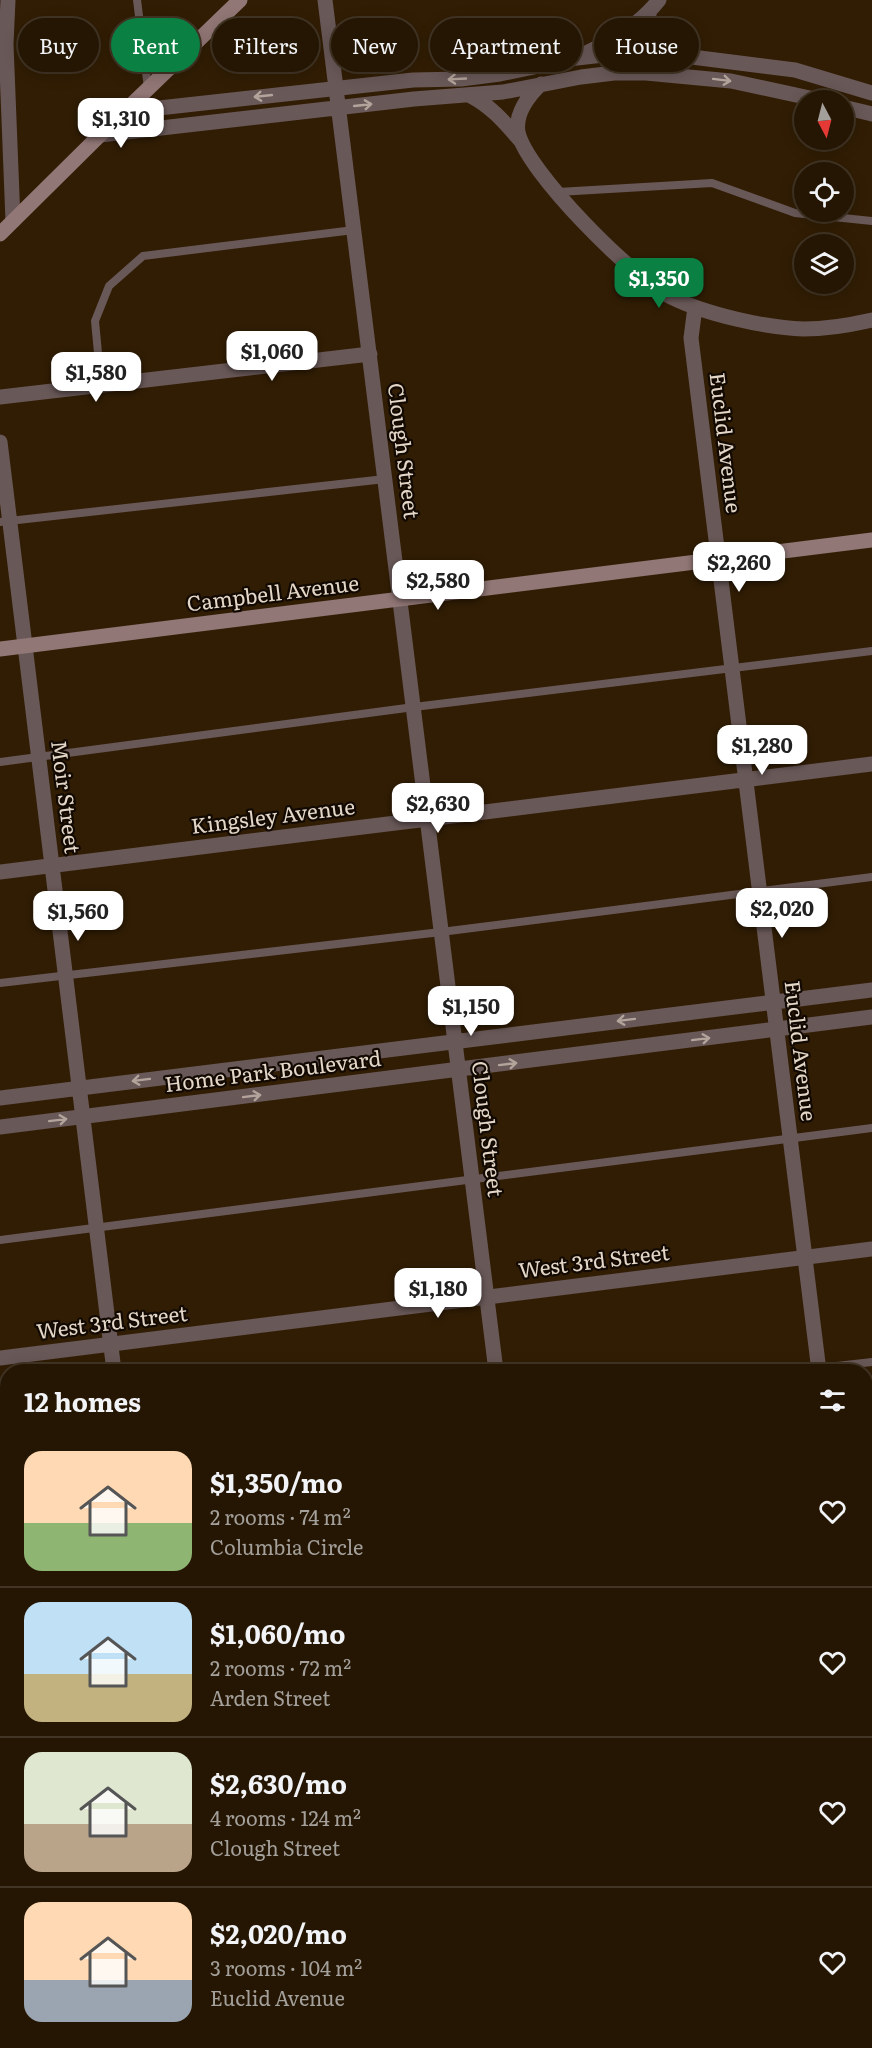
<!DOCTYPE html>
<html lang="en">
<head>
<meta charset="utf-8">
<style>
  :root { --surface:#251603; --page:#312312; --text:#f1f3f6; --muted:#a39f9a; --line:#423525; --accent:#0b8043 }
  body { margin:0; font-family:Literata,serif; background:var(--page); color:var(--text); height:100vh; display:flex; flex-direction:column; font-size:22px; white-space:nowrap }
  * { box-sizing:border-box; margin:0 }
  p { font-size:20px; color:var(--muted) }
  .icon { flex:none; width:33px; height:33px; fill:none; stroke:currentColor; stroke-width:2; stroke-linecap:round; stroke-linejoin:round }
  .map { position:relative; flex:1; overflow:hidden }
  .sheet { position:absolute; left:0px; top:1364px; width:873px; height:686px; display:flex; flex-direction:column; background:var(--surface); border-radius:24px 24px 0 0; box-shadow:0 3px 15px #0003,0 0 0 2px var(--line) }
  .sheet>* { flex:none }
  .guide { position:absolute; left:18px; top:18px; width:837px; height:54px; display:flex; gap:12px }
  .needle { width:39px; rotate:173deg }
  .tools { position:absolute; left:794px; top:90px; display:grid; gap:12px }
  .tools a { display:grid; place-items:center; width:60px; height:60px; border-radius:50%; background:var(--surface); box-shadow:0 3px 15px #0003,0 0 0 2px var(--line); font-size:30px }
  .price { position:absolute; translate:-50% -51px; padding:0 14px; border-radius:12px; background:#fff; color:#222; font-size:20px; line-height:39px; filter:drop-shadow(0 2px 3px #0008) }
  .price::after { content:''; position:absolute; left:50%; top:36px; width:18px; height:14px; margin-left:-9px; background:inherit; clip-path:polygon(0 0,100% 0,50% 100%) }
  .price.active { background:var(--accent); color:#fff }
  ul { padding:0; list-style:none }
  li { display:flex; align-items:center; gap:18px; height:150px; padding:0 24px }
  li+li { border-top:2px solid var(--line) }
  li span { display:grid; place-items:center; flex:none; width:168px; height:120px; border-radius:18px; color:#555 }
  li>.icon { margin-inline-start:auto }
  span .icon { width:72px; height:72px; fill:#fffc; stroke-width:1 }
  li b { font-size:26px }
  h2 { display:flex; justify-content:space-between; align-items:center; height:72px; padding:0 24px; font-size:26px }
  .pill { padding:0 21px; border-radius:27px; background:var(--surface); box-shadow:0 3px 15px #0003,0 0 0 2px var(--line); font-size:21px; line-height:54px }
  .pill.active { background:var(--accent); color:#fff }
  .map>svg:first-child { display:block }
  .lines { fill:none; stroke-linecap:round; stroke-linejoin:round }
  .service { stroke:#695858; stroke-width:8 }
  .minor { stroke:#695858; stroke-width:15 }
  .tertiary { stroke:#695858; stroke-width:15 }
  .secondary { stroke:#917776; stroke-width:15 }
  .oneway { stroke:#b3a49b }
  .labels { text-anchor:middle; stroke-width:4.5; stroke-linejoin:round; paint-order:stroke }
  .street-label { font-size:21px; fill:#e4d7c8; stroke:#120a02 }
</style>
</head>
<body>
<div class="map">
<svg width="872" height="2048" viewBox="0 0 872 2048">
  <rect width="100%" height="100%" fill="#311d04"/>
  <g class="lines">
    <!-- service -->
    <path class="service" d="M137,0L148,88
      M558,192L712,183L795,213L872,221
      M101,385L95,321L109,286L143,256L354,230
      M0,522L385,479
      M0,762L414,707L872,651
      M0,983L441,932L872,877
      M0,1240L872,1128
      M793,1371L872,1362
      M0,1471L8,1470
      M0,1867L8,1866"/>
    <!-- minor -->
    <path class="minor" d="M8,0L6,44L13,221
      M325,0L496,1371
      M650,10C643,34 651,40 668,54
      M588,52C614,40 641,23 659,0
      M541,84C528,96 515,114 518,132C526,171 634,279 671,297C705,314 766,328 804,329C826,329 850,325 872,320
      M471,96C492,107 505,123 521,141
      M843,107L872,114
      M123,112L413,80L461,79L500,74L577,58L612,54L646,53L684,56L795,70L872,93
      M100,135L414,99L503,92L581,77L614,73H646L731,81L819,100
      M695,307L691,338L819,1371
      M0,397L370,354
      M0,442L114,1371
      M0,872L872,764
      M0,1098L872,990
      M0,1127L872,1017
      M866,1473L872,1472
      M866,1567L872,1620
      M0,1585L8,1584
      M866,1710L872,1709
      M0,1760L8,1759
      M866,1960L872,1959
      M0,1991L8,1990
      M416,2042V2048
      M180,2048L229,2042"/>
    <!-- tertiary -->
    <path class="tertiary" d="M0,1358L872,1249"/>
    <!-- secondary -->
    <path class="secondary" d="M0,234L100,135L240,0
      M0,649L872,540"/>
  </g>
  <!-- one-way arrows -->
  <defs><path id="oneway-shaft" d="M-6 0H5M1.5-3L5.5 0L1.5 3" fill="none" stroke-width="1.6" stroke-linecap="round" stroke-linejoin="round" transform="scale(1.5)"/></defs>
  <g class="oneway">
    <use href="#oneway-shaft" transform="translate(457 79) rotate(177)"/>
    <use href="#oneway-shaft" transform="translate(722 80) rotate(7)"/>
    <use href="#oneway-shaft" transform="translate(263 96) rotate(174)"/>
    <use href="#oneway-shaft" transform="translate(363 105) rotate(-6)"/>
    <use href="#oneway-shaft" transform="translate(626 1020) rotate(173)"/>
    <use href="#oneway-shaft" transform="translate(701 1039) rotate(-7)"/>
    <use href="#oneway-shaft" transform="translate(508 1064) rotate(-7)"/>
    <use href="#oneway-shaft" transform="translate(141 1080) rotate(173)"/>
    <use href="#oneway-shaft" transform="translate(252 1096) rotate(-7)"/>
    <use href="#oneway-shaft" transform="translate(58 1120) rotate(-7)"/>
  </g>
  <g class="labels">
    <!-- street labels -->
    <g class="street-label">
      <text transform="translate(725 443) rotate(83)" y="7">Euclid Avenue</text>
      <text transform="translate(403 451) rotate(83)" y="7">Clough Street</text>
      <text transform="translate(273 594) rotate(-7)" y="7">Campbell Avenue</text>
      <text transform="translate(65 797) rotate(83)" y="7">Moir Street</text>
      <text transform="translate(273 817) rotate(-7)" y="7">Kingsley Avenue</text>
      <text transform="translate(800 1051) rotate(83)" y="7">Euclid Avenue</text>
      <text transform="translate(273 1072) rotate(-7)" y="7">Home Park Boulevard</text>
      <text transform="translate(487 1129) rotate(83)" y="7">Clough Street</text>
      <text transform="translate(594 1262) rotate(-7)" y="7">West 3rd Street</text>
      <text transform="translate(112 1323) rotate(-7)" y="7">West 3rd Street</text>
    </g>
  </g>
</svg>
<div class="tools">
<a><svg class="needle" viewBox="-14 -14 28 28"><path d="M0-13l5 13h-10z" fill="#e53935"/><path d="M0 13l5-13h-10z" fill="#a39f9a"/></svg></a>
<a><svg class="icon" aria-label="locate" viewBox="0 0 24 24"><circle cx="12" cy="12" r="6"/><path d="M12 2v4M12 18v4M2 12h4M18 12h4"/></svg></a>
<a><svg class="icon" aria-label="layers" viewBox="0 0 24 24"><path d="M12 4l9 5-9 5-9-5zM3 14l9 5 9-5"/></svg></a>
</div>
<b class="price" style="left:121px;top:149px">$1,310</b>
<b class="price active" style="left:659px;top:309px">$1,350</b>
<b class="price" style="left:272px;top:382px">$1,060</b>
<b class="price" style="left:96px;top:403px">$1,580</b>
<b class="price" style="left:739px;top:593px">$2,260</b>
<b class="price" style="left:438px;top:611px">$2,580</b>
<b class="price" style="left:762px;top:776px">$1,280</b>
<b class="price" style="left:438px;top:834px">$2,630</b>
<b class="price" style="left:782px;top:939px">$2,020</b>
<b class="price" style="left:78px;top:942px">$1,560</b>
<b class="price" style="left:471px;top:1037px">$1,150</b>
<b class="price" style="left:438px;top:1319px">$1,180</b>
<div class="guide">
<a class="pill">Buy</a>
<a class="pill active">Rent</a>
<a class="pill">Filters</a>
<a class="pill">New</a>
<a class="pill">Apartment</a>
<a class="pill">House</a>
</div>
<section class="sheet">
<h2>12 homes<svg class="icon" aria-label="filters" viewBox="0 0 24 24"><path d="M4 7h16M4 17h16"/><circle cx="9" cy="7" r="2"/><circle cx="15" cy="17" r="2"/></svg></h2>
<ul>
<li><span style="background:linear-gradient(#ffd9b3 60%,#8fb573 0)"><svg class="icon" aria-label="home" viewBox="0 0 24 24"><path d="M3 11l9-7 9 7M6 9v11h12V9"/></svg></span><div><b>$1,350/mo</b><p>2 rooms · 74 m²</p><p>Columbia Circle</p></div><svg class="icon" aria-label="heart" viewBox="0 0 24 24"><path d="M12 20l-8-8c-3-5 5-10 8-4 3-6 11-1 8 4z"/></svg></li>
<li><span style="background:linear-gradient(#bfe0f5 60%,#c2b280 0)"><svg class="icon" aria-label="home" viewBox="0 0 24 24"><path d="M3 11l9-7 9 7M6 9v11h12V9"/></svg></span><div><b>$1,060/mo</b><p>2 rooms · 72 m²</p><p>Arden Street</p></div><svg class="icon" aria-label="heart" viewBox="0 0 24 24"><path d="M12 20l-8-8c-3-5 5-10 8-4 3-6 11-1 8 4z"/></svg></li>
<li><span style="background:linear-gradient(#dfe7d0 60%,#b9a48a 0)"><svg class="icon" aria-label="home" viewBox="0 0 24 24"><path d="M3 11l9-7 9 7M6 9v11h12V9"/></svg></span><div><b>$2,630/mo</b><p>4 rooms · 124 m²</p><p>Clough Street</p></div><svg class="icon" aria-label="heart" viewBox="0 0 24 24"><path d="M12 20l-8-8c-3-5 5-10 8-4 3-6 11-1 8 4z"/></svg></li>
<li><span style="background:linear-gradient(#ffd9b3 65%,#9aa5b1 0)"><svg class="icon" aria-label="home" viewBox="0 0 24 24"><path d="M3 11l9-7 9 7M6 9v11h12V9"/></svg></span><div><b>$2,020/mo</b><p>3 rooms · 104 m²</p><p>Euclid Avenue</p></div><svg class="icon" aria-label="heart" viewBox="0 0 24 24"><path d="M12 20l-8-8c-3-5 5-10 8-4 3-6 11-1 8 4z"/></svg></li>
</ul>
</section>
</div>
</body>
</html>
